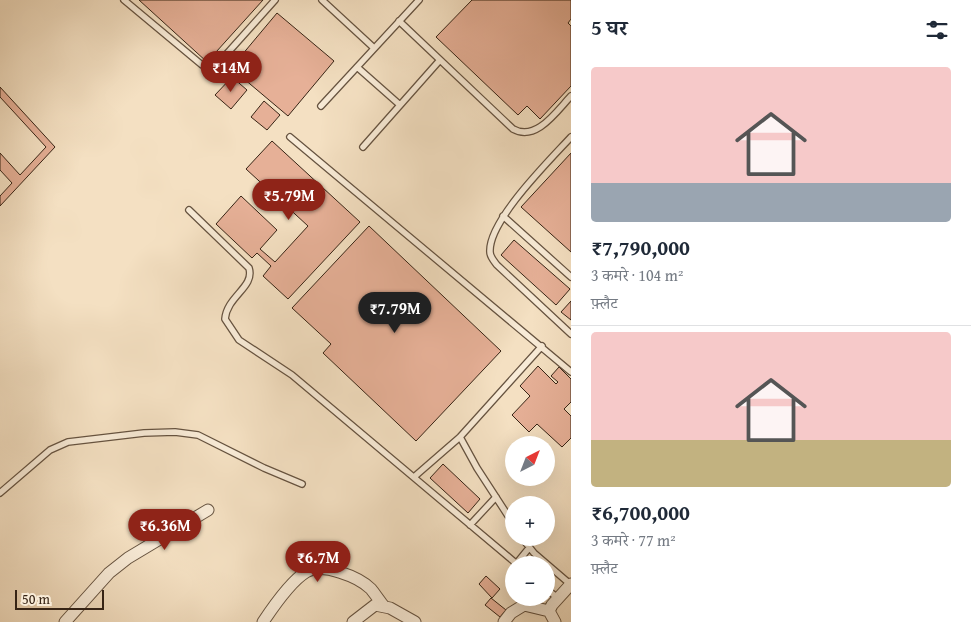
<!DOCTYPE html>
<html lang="hi">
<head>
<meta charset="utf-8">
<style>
  :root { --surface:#fff; --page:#f2f2f3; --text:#1f2937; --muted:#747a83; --line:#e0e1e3; --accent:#8f2418 }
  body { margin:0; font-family:"Gentium Book Plus","Noto Serif Devanagari",serif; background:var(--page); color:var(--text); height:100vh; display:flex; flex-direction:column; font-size:19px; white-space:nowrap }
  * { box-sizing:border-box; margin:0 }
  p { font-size:16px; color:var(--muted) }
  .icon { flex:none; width:28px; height:28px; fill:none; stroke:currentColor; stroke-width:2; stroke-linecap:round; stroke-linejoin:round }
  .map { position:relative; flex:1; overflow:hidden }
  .sheet { display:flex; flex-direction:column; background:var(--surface); width:400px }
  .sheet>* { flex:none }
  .needle { width:32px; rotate:42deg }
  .controls { position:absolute; left:505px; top:436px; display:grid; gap:10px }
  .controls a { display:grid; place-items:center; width:50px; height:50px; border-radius:50%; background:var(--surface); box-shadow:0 5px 20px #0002; font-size:25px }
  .scale { position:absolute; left:15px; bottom:12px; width:89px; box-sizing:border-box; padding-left:5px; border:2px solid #372415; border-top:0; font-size:14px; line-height:18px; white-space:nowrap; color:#372415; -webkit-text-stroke:4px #f8ebd7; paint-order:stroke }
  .price { position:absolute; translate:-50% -42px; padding:0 11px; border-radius:18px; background:var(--accent); color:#fff; font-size:16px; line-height:32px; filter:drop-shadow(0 1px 2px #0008) }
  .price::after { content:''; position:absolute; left:50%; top:30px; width:15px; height:11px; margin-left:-8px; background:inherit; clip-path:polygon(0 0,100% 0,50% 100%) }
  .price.active { background:#222; color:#fff }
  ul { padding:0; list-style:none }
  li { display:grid; align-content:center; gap:10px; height:265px; padding:0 20px }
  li+li { border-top:1px solid var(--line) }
  li span { display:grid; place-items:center; height:155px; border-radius:5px; color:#555 }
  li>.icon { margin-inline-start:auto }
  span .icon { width:90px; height:90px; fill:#fffc; stroke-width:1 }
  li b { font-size:21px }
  h2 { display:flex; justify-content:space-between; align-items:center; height:60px; padding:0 20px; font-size:21px }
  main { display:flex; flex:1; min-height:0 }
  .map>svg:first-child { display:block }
  .building { fill:#e6b097; stroke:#372415 }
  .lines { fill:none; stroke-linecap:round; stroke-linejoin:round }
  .service-casing { stroke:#665340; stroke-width:8 }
  .minor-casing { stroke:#665340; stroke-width:13 }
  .service { stroke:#f8ebd7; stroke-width:5.5 }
  .minor { stroke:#f8ebd7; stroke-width:11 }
</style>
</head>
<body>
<main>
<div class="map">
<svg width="571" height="622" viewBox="0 0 571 622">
  <rect width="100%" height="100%" fill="#f4e0c2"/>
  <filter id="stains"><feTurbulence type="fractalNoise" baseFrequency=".004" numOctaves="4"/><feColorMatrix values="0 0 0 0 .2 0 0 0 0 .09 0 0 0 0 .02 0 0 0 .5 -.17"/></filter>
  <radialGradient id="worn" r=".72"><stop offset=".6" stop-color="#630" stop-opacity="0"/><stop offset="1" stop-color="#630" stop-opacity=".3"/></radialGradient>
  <!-- building -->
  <path class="building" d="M139,0H263L207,62Z
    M472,0H571V19L568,23L571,26V86L540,119L527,106L518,115L436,37Z
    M277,13L334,61L288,116L231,68Z
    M232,77L247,90L231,109L215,95Z
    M0,87L55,147L0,206V196L12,183L0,170V153L20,175L46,147L0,97Z
    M264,101L280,115L267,130L251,117Z
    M272,141L360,222L288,299L263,276L271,266L257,253L252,258L216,224L241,196L277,230L260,249L275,262L308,226L246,169Z
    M571,153V252L521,207Z
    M369,226L501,351L416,441L323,353L331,344L292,308Z
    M514,240L570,289L556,305L501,255Z
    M571,301V320L561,312Z
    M538,366L556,384L558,382L551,376L559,367L571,379V402L564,409L571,416V438L562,447L537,424L529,432L512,415L530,396L520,386Z
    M443,464L480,499L468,513L430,478Z
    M486,576L500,589L492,598L479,584Z
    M491,598L506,610L500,617L485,605Z"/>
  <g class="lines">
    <defs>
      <path id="service" d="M124,0L202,65L211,67L223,58L275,0
        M322,0L374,48
        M399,21L513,129C536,142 556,112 571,96
        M357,67L400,105
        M321,106L419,0
        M290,137L571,372
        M571,137C550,160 488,221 490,252C490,257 494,261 497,265L571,334
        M363,147L440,60
        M189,210L249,268C255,287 227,296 225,319L239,340L292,375L518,565
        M503,216L571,277
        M460,437L477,468L514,525
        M414,477L460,437L542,346
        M0,493L50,450L68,442L144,433L175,432L198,435L264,468L302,484
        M470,525L496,497
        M522,538L534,553L570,584
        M516,564L529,548
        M546,589L558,598"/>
      <path id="minor" d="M65,622L109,573L128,558L208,510
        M263,622C273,607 291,581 306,572C322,562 359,577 371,589C375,594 379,600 383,605
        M353,622L375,605L390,608L415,622
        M504,622L511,613L524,605L549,611
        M555,622L549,611L552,605L571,584"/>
    </defs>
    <!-- service casing -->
    <use href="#service" class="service-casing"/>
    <!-- minor casing -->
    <use href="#minor" class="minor-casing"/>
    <!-- service -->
    <use href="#service" class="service"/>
    <!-- minor -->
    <use href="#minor" class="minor"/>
  </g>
  <rect width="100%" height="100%" filter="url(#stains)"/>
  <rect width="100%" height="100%" fill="url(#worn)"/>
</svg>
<div class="controls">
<a><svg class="needle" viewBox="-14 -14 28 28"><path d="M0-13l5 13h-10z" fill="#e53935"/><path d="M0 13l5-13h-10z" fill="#747a83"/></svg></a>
<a>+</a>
<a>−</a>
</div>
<div class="scale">50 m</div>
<b class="price" style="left:231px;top:93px">₹14M</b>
<b class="price" style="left:289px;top:221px">₹5.79M</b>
<b class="price active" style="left:395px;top:334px">₹7.79M</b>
<b class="price" style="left:165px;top:551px">₹6.36M</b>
<b class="price" style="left:318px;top:583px">₹6.7M</b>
</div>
<section class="sheet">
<h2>5 घर<svg class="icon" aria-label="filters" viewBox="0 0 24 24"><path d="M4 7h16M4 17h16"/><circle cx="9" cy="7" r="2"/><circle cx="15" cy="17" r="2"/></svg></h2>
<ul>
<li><span style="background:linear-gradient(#f6c9c9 75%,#9aa5b1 0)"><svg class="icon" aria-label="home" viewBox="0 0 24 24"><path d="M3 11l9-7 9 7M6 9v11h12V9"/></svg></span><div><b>₹7,790,000</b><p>3 कमरे · 104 m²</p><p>फ़्लैट</p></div></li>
<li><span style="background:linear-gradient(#f6c9c9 70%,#c2b280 0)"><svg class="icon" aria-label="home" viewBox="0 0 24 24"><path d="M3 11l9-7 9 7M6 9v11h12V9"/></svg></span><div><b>₹6,700,000</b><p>3 कमरे · 77 m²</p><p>फ़्लैट</p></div></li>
</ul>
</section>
</main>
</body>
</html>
